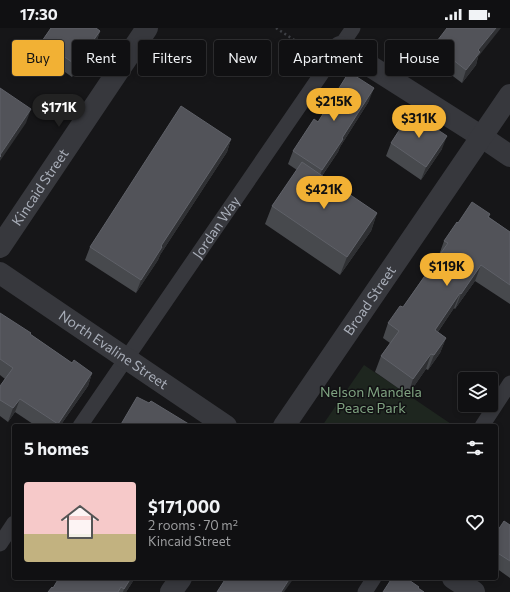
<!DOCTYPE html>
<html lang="en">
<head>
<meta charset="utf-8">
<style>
  :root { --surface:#101012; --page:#19191b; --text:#f1f3f6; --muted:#9c9d9f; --line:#303032; --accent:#f2b134 }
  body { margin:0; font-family:Commissioner,sans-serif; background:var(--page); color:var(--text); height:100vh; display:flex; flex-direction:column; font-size:15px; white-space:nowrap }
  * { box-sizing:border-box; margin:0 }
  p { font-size:13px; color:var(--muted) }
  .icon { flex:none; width:22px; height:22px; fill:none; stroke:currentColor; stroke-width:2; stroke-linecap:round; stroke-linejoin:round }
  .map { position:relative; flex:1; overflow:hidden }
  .side { position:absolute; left:12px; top:396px; width:486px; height:156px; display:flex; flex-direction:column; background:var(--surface); border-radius:4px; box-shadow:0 2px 6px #0003,0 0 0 1px var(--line) }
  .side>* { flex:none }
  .banner { position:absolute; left:12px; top:12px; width:486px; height:36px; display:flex; gap:8px }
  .buttons { position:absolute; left:458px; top:344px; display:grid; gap:8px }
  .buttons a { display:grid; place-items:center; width:40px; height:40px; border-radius:4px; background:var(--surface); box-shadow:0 2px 6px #0003,0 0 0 1px var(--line); font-size:20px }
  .price { position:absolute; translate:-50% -34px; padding:0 9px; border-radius:14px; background:var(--accent); color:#111; font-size:13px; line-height:26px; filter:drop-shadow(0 1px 2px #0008) }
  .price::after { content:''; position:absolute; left:50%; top:24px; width:12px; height:9px; margin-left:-6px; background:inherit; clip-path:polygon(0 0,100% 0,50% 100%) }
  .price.selected { background:#222; color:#fff }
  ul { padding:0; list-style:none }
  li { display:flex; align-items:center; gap:12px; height:100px; padding:0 12px }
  li span { display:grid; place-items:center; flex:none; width:112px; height:80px; border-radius:4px; color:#555 }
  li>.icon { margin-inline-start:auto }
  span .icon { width:48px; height:48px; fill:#fffc; stroke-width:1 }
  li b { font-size:17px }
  h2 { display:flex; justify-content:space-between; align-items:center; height:48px; padding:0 12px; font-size:17px }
  .tag { padding:0 14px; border-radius:4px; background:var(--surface); box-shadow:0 2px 6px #0003,0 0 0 1px var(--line); font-size:14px; line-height:36px }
  .tag.selected { background:var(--accent); color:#111 }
  .status { display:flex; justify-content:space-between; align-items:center; height:28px; padding:0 20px; background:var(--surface); direction:ltr }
  .status svg { height:11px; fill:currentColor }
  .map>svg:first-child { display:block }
  .green { fill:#1e261f }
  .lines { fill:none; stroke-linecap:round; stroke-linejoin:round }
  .path { stroke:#3d3f44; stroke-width:2.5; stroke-dasharray:2 3; stroke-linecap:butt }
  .service { stroke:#37383d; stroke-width:15 }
  .minor { stroke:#37383d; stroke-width:22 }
  .wall { fill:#47494d }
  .shaded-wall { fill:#2f3033 }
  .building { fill:#525359; stroke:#5f6168 }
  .labels { text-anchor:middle; stroke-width:3; stroke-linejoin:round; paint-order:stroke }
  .street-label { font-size:14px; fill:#a8adb8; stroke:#111113 }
  .park-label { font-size:14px; fill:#7fa381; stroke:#111113 }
</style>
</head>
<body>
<div class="status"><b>17:30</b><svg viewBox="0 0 49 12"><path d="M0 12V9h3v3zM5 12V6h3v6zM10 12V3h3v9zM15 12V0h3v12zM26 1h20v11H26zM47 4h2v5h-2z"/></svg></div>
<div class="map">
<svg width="510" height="564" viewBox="0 0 510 564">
  <rect width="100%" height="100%" fill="#161618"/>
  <!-- green -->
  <path class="green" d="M364,337L454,398H322Z"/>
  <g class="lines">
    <!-- path -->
    <path class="path" d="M276,0L311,23"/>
    <!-- service -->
    <g class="service">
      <path id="s1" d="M80,398L353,0"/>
      <path d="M482,398L510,355"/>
      <path d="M0,516L14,495"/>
      <path d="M365,564L374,550"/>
    </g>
    <!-- minor -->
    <g class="minor">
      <path d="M340,19L482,109L510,128"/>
      <path id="s2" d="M0,219L147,0"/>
      <path id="s3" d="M0,245L226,398"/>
      <path id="s4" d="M284,398L510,67"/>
      <path d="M453,550L474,564"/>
      <path d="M171,564L181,550"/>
    </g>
  </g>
  <!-- wall -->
  <path class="wall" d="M51,0H97H96L100,3L96,15L72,49L38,25L42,13Z
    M434,17L478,29L476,37L462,55L429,30Z
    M369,73L340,119L338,124L322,148L377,185L371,203L340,247L265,196L272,178L297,142L288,136L293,123L318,94Z
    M231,111L227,124L160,227L158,232L136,265L85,232L90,219Z
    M391,115L442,121L421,152L386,128Z
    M490,186L489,189L510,204V276L475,253L455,281L454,280L438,304L446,310L440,325L428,342L426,341L408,367L375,344L381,328L390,315L383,310L388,295L403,279L439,227L444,213L458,195Z
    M0,285L72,335L92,345L88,358L60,398H36L15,384L8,394L0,388V358L5,351L0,347Z
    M510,497V550L496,540V505Z
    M135,550L126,564H48L53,560Z"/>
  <!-- shaded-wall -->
  <path class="shaded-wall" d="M496,0H501L478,29L476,37L462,55L466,42L478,22Z
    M100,3L96,15L72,49L76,37Z
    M374,60L369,73L340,119L338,124L317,155L322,142Z
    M31,81L26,95L0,133V127Z
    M447,108L442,121L421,152L426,139Z
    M231,111L227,124L160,227L158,232L136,265L141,252L161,218Z
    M377,185L371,203L340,247L347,229Z
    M481,237L475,253L455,281L461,266Z
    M460,265L454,280L429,317L435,302Z
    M446,310L440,325L428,342L434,327Z
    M431,326L426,341L408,367L413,351Z
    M92,345L88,358L60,398H57Z
    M20,371L15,384L8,394L13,380Z
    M131,550H135L126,564H123L124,561Z
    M290,550H294L284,564H281Z"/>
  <!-- building -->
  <path class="building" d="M51,0H96L100,3L76,37L42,13Z
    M447,0H496L478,22L480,24L466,42L434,17Z
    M349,44L374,60L342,110L343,111L322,142L293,123L314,91L318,94Z
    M0,60L31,81L0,127L1,128L0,129Z
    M181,78L231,111L161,218L162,219L141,252L90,219Z
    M411,84L447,108L426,139L391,115Z
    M302,134L377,185L347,229L272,178Z
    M472,174L490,186L488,189L510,204V257L481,237L461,266L460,265L435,302L446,310L434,327L431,326L413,351L381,328L399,303L388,295L400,278L403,279L448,215L444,213L457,194L458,195Z
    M0,285L31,305L30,306L72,335L74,332L92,345L58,396L20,371L13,380L0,372V358L13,340L0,331Z
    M137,369L149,375L151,373L192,398H120Z
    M504,493L510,497V533L496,524V505Z
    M59,550H131L124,561L121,559L118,564H48L52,559L53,560Z
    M226,550H290L281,564H217Z
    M392,550H406L419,559L418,560L424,564H383Z"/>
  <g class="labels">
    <!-- street labels -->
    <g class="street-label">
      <text dy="5" stroke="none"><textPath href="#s2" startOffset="72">Kincaid Street</textPath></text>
      <text dy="5" stroke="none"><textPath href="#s1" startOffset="241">Jordan Way</textPath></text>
      <text dy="5" stroke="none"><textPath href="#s4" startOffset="152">Broad Street</textPath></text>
      <text dy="5" stroke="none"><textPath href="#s3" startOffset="137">North Evaline Street</textPath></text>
    </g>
    <!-- park labels -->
    <g class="park-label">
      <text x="371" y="369">Nelson Mandela<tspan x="371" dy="16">Peace Park</tspan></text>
    </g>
  </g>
</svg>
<div class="buttons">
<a><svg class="icon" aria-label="layers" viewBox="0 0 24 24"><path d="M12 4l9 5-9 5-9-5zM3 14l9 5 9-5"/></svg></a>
</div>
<b class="price" style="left:334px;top:94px">$215K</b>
<b class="price selected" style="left:59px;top:100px">$171K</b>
<b class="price" style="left:419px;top:111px">$311K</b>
<b class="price" style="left:324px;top:182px">$421K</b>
<b class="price" style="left:447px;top:259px">$119K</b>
<div class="banner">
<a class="tag selected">Buy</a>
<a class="tag">Rent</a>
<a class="tag">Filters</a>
<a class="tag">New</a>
<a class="tag">Apartment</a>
<a class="tag">House</a>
</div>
<section class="side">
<h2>5 homes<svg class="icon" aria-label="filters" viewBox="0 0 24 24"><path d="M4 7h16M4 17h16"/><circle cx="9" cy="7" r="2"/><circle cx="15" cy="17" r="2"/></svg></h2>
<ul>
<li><span style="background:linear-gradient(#f6c9c9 65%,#c2b280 0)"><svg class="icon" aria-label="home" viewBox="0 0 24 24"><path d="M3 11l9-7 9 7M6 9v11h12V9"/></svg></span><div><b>$171,000</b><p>2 rooms · 70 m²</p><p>Kincaid Street</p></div><svg class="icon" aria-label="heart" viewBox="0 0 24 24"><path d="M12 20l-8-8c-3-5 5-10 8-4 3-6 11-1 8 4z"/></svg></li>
</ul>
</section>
</div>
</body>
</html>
